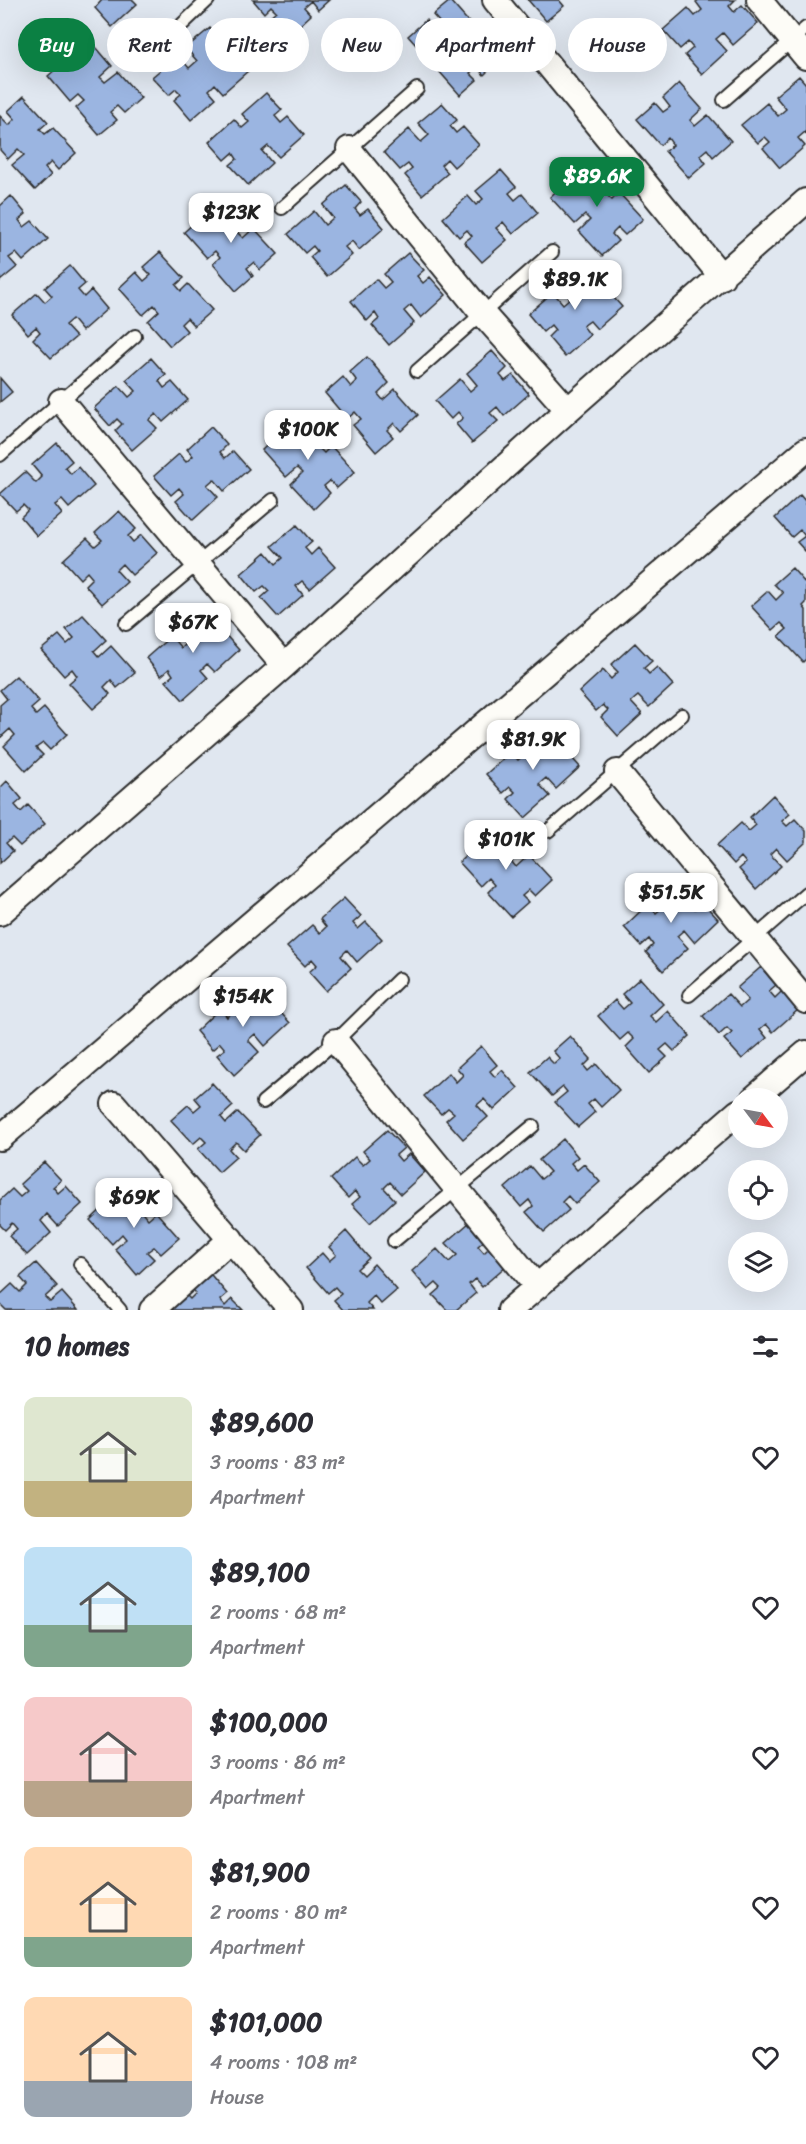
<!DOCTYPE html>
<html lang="en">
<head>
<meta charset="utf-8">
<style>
  :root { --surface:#fff; --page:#f2f2f3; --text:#2b2b33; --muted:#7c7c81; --accent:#0b8043 }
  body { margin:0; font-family:Sriracha,sans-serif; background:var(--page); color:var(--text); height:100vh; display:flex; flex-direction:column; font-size:22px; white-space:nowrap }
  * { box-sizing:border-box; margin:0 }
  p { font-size:20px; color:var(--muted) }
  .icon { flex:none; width:33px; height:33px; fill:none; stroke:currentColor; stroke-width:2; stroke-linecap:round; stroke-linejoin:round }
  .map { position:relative; height:1310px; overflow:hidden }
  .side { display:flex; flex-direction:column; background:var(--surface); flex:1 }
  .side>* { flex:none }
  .guide { position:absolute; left:18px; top:18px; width:771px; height:54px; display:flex; gap:12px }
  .needle { width:39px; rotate:122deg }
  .buttons { position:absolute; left:728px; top:1088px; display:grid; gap:12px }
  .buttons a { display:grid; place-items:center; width:60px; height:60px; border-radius:50%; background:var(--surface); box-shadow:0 6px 24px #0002; font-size:30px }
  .price { position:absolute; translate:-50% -51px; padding:0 14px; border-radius:12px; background:#fff; color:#222; font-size:20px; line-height:39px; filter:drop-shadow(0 2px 3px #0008) }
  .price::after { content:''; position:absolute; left:50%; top:36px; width:18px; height:14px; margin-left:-9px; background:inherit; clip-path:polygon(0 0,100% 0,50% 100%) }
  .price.current { background:var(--accent); color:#fff }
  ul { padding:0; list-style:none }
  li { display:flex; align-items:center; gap:18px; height:150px; padding:0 24px }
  li span { display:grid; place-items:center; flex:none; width:168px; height:120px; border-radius:12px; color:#555 }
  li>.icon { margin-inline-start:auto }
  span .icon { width:72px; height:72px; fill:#fffc; stroke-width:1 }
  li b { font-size:26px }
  h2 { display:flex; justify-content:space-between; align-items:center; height:72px; padding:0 24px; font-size:26px }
  .chip { padding:0 21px; border-radius:27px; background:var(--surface); box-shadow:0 6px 24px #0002; font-size:21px; line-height:54px }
  .chip.current { background:var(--accent); color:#fff }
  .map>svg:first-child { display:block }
  .building { fill:#9bb5e1; stroke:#2b2b2b; stroke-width:1.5 }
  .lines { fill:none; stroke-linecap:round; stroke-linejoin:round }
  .lane-casing { stroke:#2b2b2b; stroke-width:16 }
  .street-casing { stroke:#2b2b2b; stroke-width:28 }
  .lane { stroke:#fdfcf7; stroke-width:12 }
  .street { stroke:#fdfcf7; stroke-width:24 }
</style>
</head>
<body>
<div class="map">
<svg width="806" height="1310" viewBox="0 0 806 1310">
  <rect width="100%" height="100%" fill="#e0e7f0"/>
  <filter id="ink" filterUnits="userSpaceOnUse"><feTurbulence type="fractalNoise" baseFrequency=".0167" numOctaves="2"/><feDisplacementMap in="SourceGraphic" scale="12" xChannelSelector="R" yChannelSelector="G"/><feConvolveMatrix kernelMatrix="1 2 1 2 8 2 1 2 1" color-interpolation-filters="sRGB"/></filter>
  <g filter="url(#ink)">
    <!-- building -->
    <path class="building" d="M102,0H133L137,4L112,27L95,8Z
      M253,0H329L318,10L311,1L304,7L311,15L286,38L269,17L276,11L271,6L264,13Z
      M528,0H559L564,6L546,21Z
      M699,0H735L729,6L734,12L742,5L758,23L733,45L723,33L716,39L727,51L702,74L685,55L693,48L688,42L680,49L663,30L688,8L695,16L702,10L696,2Z
      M450,1L473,27L465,34L470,39L478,32L501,58L484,75L477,67L470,73L477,80L460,95L438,70L449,60L444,54L433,64L408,36L426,20L434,30L441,24L433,15Z
      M210,28L225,46L218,52L224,58L231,52L248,71L223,93L215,84L209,90L216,98L191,120L174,100L181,94L176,89L169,95L152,77L178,55L189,68L197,61L186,48Z
      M90,40L112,66L100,77L105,82L118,72L141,98L124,113L117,106L110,112L117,120L99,135L76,108L84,101L78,95L70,102L48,76L66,60L74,69L80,64L73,55Z
      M799,76L806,84V134L805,132L798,138L805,146L780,168L763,148L770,142L765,137L758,143L741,125L767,103L778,116L786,109L775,96Z
      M679,83L702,109L690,120L695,126L708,115L731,141L713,157L707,149L700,155L706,163L689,178L665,151L673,145L668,138L660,145L637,119L655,103L663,112L670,107L663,98Z
      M266,93L282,110L275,116L281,123L288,117L304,135L279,157L268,146L262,151L272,163L248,185L230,165L237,159L233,153L225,160L209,142L234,119L242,128L249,122L242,114Z
      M24,96L48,122L40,129L45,134L53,128L76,153L58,170L51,162L45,168L51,175L35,190L12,165L24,155L18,149L8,159L0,150V116L9,125L15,119L8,111Z
      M442,103L457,120L450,126L456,133L463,127L479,145L454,167L447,159L441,165L448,173L422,195L405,175L412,169L408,164L400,170L384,152L409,129L421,142L429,135L418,123Z
      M591,161L615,188L607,195L612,200L619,193L643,219L625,235L618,228L612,234L618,241L602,256L579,231L590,220L585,215L575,224L550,197L567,181L576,190L582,185L575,176Z
      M501,170L516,187L509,193L515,200L522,194L538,213L513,234L503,222L496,228L507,240L482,262L464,242L472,236L467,230L459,237L443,218L468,196L476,205L483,199L476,191Z
      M346,185L361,202L355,209L360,215L368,209L384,228L359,250L352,241L345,247L352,255L327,277L310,257L317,251L313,246L305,253L288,234L314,211L325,225L333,218L323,205Z
      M11,196L26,214L19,220L24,227L32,221L48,239L23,261L16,253L9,258L17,267L0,281V206Z
      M226,196L249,222L237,232L243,238L254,228L278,254L260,270L254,262L247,268L253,276L236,291L213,264L220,257L215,251L207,258L184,232L202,216L210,225L217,219L210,211Z
      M160,252L184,278L176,285L181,291L188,284L212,310L194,326L187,318L181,324L187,331L170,346L148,321L159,311L154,305L143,315L119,288L136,272L144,281L151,275L143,267Z
      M408,253L424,270L417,276L423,283L430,277L446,295L421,318L411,305L404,311L414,323L389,345L372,325L379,319L375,313L367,321L351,301L376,279L384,288L391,282L384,274Z
      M584,264L600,282L593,288L598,295L606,289L622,307L597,329L590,321L583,326L590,335L565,357L548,337L555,330L551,325L543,332L528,314L553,292L563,304L570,298L560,286Z
      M70,266L85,284L78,290L84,297L91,290L107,309L82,331L72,319L65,325L76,337L51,358L33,339L40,332L36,327L28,334L12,315L37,293L45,302L52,296L45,288Z
      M492,351L507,368L500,375L505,381L513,375L529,394L504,416L497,407L490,413L498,421L472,443L456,424L463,418L458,412L451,419L435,401L460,379L470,391L477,385L467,373Z
      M367,357L389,383L378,394L383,400L395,389L418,415L401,431L394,423L387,430L393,437L376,452L353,425L361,419L355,412L347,419L325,393L343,377L351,387L357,381L350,372Z
      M151,358L166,375L159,381L164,388L172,382L188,400L163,422L156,414L149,420L157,428L132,450L115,431L122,424L117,419L110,426L94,408L119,386L129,397L136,391L126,380Z
      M0,378L12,392L0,402Z
      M303,414L327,440L319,448L324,453L331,446L355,472L337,488L330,481L324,486L330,493L314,509L291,484L302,473L297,468L286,477L262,450L279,434L288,443L294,437L286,429Z
      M211,427L227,445L220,452L225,458L233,451L249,469L224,491L214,479L207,485L218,497L193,520L176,501L184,494L179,488L171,495L154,476L179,454L186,462L193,456L187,449Z
      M57,443L72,461L65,467L71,474L78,467L94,486L69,508L62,500L55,505L62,514L37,536L21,517L28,510L23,505L16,511L0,494L25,472L36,483L42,477L32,465Z
      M800,495L806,502V552L797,542L805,536L800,530L792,537L775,518Z
      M119,511L136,529L128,536L133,542L141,535L157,553L132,575L122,564L116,570L127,582L102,604L85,585L92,578L87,572L80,579L63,560L87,538L95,546L102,540L95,533Z
      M297,525L312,542L305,548L311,555L318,548L335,567L310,589L302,581L296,586L303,595L278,617L261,598L269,591L264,586L256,592L241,574L266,552L276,564L283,558L272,546Z
      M792,568L806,584V603L803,606L806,610V659L803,662L779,636L787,629L781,623L773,630L751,606L768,591L776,600L783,593L774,584Z
      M202,608L217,625L210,631L216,638L223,632L239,650L215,672L207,664L201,670L208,678L183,700L166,681L173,675L169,669L161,676L146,658L171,636L181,648L188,641L177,630Z
      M83,615L106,640L94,651L99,657L111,646L135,673L117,688L111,680L104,687L110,694L93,709L69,683L77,676L72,669L64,676L41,650L59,635L67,644L74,638L66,629Z
      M635,643L652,661L644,668L649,674L657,667L673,685L649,707L638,696L631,702L642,714L618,736L601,717L608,710L603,705L596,711L579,692L603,670L611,679L618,672L611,665Z
      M16,676L39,702L31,709L36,715L44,708L67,734L50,750L43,743L36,748L43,755L26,771L4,746L15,735L10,729L0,738V705L7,699L0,690Z
      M542,725L559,743L552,750L557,756L564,749L580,767L556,789L546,778L539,784L550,796L525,818L508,799L515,792L510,787L503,793L486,774L511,752L518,760L525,754L518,747Z
      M7,781L22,799L15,805L21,812L28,805L45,824L20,846L12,838L6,843L13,851L0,863V788Z
      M773,795L790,814L782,821L787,826L795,819L806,831V842L787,860L776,848L770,854L781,866L756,889L739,869L746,863L741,857L734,864L717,845L741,823L749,831L756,825L750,817Z
      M500,824L524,850L511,861L516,867L529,855L552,880L535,896L529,890L522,896L528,902L511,917L488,892L495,885L489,878L481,886L459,862L476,847L484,856L492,849L483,840Z
      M681,878L697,896L689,903L695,909L702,902L718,919L694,942L684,930L677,936L688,948L663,971L646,952L653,945L649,939L641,946L624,927L648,904L656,913L663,907L656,899Z
      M344,898L361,916L353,923L358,929L366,922L382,939L357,962L347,950L341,956L351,968L326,991L309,972L317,965L312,959L305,966L287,947L312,925L320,933L326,927L320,919Z
      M761,967L776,985L769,991L775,998L782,991L798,1010L773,1032L766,1024L760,1029L767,1038L742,1059L724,1039L732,1033L727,1028L719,1035L703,1016L728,994L740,1007L748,1000L737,988Z
      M640,978L663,1004L650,1016L656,1022L668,1011L690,1036L674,1051L667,1044L660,1050L667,1057L649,1073L626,1047L634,1039L628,1033L620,1040L598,1016L615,1000L623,1009L630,1003L622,994Z
      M252,981L269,999L261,1006L266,1012L274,1005L290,1023L265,1046L255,1034L248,1040L259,1052L234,1075L217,1055L225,1049L220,1043L212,1050L196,1031L220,1008L227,1017L234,1010L228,1003Z
      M570,1036L591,1059L584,1066L588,1071L596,1064L619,1090L601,1107L594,1099L588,1104L595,1112L578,1127L555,1102L567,1092L563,1087L552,1096L530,1072L547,1057L554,1064L560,1059L553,1051Z
      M481,1046L497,1065L490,1071L495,1077L502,1070L518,1088L494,1110L484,1099L477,1105L488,1117L463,1139L446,1120L454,1113L448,1108L441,1114L424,1096L449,1073L456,1082L463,1075L457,1068Z
      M212,1083L233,1106L221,1117L226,1123L238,1112L260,1135L244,1150L236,1142L229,1149L236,1157L219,1172L198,1149L206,1142L201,1137L193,1144L171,1120L188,1105L194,1111L201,1105L195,1098Z
      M387,1130L404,1148L396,1155L401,1161L409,1154L425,1172L401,1194L390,1182L384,1188L395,1200L370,1223L352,1204L360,1197L355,1191L348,1198L331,1179L355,1157L363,1165L370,1159L363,1151Z
      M563,1139L578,1157L571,1163L577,1170L584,1164L600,1182L575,1204L568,1196L562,1202L569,1210L544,1232L526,1212L533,1206L529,1200L521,1207L505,1188L530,1166L541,1179L550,1172L539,1160Z
      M44,1162L61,1180L53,1187L58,1193L66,1186L82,1204L58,1226L47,1214L41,1221L51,1233L27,1255L9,1236L17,1229L12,1223L5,1230L0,1225V1200L12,1189L20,1197L27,1191L20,1184Z
      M130,1183L151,1207L143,1213L148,1219L156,1212L179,1238L161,1254L154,1247L147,1252L154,1259L137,1275L115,1249L126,1239L122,1234L112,1244L90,1220L106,1205L113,1212L119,1206L112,1199Z
      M470,1222L485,1240L478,1246L484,1253L491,1246L507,1265L482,1287L475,1279L469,1284L476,1293L456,1310H447L433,1295L441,1288L436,1283L428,1290L412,1271L437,1249L449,1262L457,1255L446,1243Z
      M346,1231L369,1258L357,1269L363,1275L374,1264L397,1290L381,1304L374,1296L367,1303L373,1310H343L334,1300L341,1294L335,1287L328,1293L306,1268L322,1253L329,1261L336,1255L329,1247Z
      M36,1263L57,1286L45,1297L50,1302L62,1292L78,1310H6L0,1304V1295L12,1284L20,1292L27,1285L20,1277Z
      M207,1270L227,1294L220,1300L225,1306L232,1299L243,1310H170L167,1306L183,1292L190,1299L196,1293L189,1286Z"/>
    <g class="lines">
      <defs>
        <path id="lane" d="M152,53L208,0
          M724,100L806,28
          M282,208L417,89
          M417,371L552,252
          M0,455L135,336
          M126,624L273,500
          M548,831L682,715
          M689,995L806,893
          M263,1102L336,1041L399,979
          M394,1241L533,1126
          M80,1264L120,1310"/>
        <path id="street" d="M495,0L722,277
          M759,0L806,57
          M349,149L482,313L568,410
          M61,401L284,666
          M617,772L806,1001
          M0,913L284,666L568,410L806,201
          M336,1041L537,1287
          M754,1098L806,1053
          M114,1104L291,1310
          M0,1138L806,450
          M152,1310L231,1239
          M510,1310L738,1112"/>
      </defs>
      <!-- lane casing -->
      <use href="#lane" class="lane-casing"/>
      <!-- street casing -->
      <use href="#street" class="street-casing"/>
      <!-- lane -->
      <use href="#lane" class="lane"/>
      <!-- street -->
      <use href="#street" class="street"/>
    </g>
  </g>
</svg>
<div class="buttons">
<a><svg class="needle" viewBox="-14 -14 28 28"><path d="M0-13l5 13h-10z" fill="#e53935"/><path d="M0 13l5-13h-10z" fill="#7c7c81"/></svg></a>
<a><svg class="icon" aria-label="locate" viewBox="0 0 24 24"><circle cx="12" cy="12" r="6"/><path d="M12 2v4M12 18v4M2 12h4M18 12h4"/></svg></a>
<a><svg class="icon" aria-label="layers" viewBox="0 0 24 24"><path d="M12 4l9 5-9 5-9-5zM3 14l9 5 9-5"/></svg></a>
</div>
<b class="price current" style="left:597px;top:208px">$89.6K</b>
<b class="price" style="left:231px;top:244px">$123K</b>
<b class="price" style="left:575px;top:311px">$89.1K</b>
<b class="price" style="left:308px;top:461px">$100K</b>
<b class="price" style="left:193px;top:654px">$67K</b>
<b class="price" style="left:533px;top:771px">$81.9K</b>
<b class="price" style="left:506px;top:871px">$101K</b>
<b class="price" style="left:671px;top:924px">$51.5K</b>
<b class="price" style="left:243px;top:1028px">$154K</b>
<b class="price" style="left:134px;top:1229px">$69K</b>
<div class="guide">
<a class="chip current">Buy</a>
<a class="chip">Rent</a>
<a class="chip">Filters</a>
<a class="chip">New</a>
<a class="chip">Apartment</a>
<a class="chip">House</a>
</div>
</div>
<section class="side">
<h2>10 homes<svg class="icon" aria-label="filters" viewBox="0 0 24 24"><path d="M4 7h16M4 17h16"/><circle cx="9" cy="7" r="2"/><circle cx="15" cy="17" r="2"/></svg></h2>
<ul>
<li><span style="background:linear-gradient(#dfe7d0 70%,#c2b280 0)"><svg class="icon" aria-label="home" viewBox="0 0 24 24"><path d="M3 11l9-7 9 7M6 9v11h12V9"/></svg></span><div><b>$89,600</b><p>3 rooms · 83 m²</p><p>Apartment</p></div><svg class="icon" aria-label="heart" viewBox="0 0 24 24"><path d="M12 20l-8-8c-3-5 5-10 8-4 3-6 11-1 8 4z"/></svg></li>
<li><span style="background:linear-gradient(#bfe0f5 65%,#7fa58c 0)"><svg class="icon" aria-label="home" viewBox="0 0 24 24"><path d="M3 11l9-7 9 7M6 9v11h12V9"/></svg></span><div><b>$89,100</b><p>2 rooms · 68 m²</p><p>Apartment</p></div><svg class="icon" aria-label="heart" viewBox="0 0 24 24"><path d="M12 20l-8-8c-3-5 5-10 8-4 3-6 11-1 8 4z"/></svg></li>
<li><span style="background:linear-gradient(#f6c9c9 70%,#b9a48a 0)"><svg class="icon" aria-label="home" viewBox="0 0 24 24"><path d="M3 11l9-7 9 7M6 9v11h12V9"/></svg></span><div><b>$100,000</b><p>3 rooms · 86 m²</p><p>Apartment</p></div><svg class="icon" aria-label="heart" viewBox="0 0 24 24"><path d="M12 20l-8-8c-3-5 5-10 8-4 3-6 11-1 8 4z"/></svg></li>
<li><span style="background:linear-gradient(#ffd9b3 75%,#7fa58c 0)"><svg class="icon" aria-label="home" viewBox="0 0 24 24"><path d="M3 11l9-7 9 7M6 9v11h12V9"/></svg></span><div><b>$81,900</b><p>2 rooms · 80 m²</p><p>Apartment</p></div><svg class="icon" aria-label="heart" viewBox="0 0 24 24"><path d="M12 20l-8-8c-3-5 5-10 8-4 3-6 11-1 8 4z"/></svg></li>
<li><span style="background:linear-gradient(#ffd9b3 70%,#9aa5b1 0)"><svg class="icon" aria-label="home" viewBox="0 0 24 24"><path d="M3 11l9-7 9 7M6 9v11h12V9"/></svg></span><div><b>$101,000</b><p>4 rooms · 108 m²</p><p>House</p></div><svg class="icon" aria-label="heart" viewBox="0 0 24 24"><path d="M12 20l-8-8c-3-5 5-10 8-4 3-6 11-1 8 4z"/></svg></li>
</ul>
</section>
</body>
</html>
